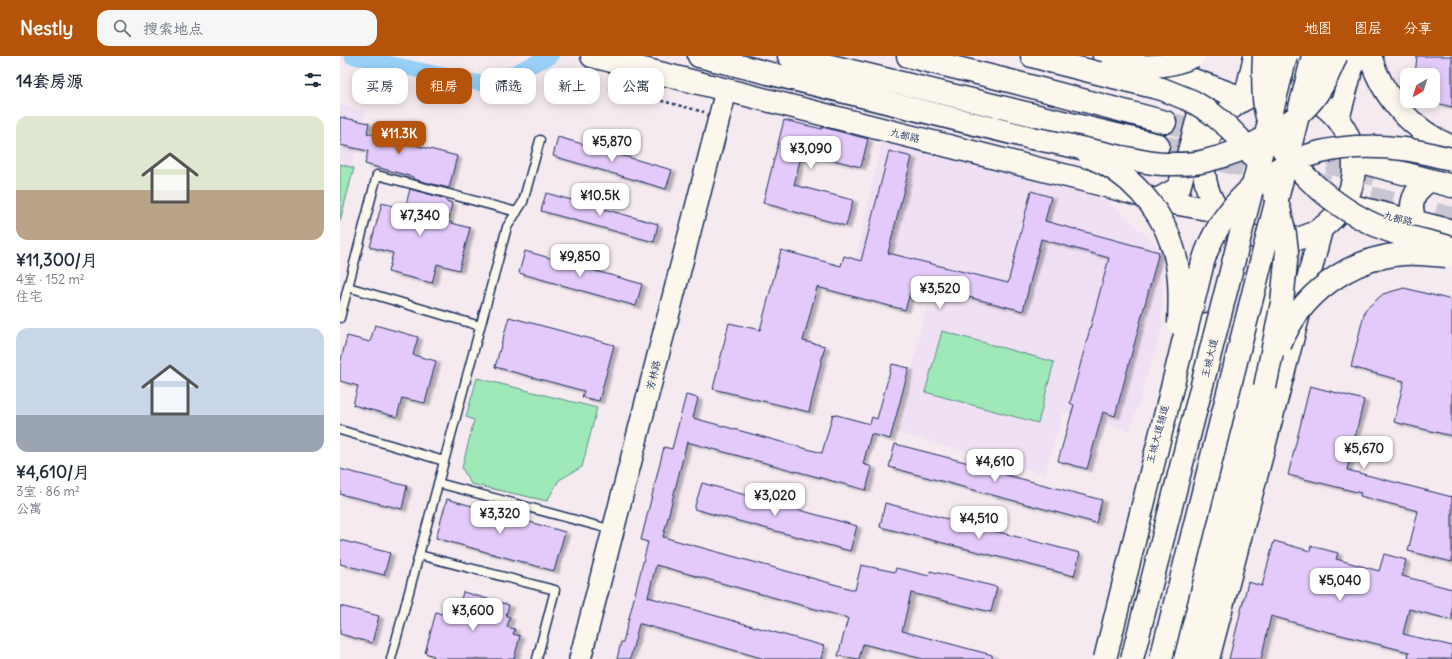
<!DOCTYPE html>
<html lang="zh">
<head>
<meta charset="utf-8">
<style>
  :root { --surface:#fff; --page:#f6f6f7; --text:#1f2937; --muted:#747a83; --accent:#b45309 }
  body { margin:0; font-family:Delius,"LXGW WenKai TC",sans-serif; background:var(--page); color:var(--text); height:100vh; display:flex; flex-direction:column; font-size:15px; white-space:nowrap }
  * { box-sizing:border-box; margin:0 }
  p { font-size:13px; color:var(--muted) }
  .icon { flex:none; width:22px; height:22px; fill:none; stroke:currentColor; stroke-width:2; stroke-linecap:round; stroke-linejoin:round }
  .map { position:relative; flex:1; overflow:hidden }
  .sheet { display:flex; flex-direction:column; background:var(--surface); width:340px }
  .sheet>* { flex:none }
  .hud { position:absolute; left:12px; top:12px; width:380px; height:36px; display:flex; gap:8px }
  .needle { width:26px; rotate:219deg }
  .fabs { position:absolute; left:1060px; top:12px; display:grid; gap:8px }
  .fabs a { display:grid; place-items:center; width:40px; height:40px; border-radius:8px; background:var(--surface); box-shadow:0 2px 10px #0003; font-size:20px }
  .price { position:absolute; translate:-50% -34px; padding:0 9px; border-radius:8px; background:#fff; color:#222; font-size:13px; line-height:26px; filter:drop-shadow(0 1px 2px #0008) }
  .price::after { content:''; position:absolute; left:50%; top:24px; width:12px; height:9px; margin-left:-6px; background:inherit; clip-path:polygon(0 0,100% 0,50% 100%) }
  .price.active { background:var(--accent); color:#fff }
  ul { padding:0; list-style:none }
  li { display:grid; align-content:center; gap:8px; height:212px; padding:0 16px }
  li span { display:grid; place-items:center; height:124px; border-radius:12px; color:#555 }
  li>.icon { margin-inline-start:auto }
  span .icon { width:72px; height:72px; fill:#fffc; stroke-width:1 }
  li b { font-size:17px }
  h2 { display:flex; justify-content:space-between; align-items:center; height:48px; padding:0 16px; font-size:17px }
  .pill { padding:0 14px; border-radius:12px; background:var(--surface); box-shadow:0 2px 10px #0003; font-size:14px; line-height:36px }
  .pill.active { background:var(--accent); color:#fff }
  header { display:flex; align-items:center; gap:24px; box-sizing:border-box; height:56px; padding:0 20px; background:var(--accent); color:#fff }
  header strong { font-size:19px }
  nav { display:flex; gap:22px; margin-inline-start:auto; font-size:14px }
  .search { width:280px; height:36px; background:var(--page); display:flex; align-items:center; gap:10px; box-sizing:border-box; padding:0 14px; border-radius:12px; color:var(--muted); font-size:15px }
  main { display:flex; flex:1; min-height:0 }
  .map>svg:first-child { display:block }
  .built { fill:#efe0f3 }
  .green { fill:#9fe8b7; stroke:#5d8c8a }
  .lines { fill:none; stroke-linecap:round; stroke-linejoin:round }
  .canal { stroke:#97d1f7; stroke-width:16 }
  .building { fill:#e3cafa; stroke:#1b2f5e; filter:url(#shadow) }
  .primary-tunnel { stroke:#c9c5d3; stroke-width:22; stroke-dasharray:22 11; stroke-linecap:butt }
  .service-casing { stroke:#1b2f5e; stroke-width:11 }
  .tertiary-casing { stroke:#1b2f5e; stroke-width:24 }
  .secondary-casing { stroke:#1b2f5e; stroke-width:25 }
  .primary-casing { stroke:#1b2f5e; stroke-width:25 }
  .path { stroke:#1b2f5e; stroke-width:2.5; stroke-dasharray:3 3; stroke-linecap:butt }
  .service { stroke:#fbf7ec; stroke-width:8 }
  .tertiary { stroke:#fbf7ec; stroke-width:21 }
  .secondary { stroke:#fbf7ec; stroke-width:22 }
  .primary { stroke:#fbf7ec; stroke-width:22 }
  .primary-bridge-casing { stroke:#1b2f5e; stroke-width:25; stroke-linecap:butt }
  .trunk-bridge-casing { stroke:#1b2f5e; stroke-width:25; stroke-linecap:butt }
  .primary-bridge { stroke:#fbf7ec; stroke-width:22 }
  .trunk-bridge { stroke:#fbf7ec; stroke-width:22 }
  .labels { text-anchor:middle; stroke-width:3; stroke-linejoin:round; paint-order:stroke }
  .street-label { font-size:10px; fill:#1b2f5e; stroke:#fbf7ec }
</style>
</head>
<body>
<header>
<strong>Nestly</strong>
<div class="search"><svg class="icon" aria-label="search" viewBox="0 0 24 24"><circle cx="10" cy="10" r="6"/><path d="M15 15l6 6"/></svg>搜索地点</div>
<nav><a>地图</a><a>图层</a><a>分享</a></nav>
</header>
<main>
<section class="sheet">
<h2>14套房源<svg class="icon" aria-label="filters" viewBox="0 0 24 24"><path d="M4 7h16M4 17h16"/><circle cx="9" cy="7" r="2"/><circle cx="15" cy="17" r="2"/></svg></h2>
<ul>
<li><span style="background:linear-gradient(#dfe7d0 60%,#b9a48a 0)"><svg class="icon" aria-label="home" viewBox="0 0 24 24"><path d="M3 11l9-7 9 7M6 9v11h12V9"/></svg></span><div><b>¥11,300/月</b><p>4室 · 152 m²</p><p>住宅</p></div></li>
<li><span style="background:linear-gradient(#c9d6e8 70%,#9aa5b1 0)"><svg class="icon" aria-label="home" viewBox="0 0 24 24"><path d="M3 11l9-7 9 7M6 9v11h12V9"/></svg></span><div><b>¥4,610/月</b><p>3室 · 86 m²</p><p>公寓</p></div></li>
</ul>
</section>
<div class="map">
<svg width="1112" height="603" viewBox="0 0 1112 603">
  <defs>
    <filter id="shadow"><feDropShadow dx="4.5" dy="2.5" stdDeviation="1" flood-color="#0004"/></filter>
  </defs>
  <rect width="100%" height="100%" fill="#f4eaf0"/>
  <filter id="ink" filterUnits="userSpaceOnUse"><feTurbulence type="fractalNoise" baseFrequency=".025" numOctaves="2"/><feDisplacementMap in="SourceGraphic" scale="8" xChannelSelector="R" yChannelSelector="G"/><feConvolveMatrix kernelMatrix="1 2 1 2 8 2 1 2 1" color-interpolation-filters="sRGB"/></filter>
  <g filter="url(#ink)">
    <!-- built -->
    <path class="built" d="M0,49L26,55L0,152Z
      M542,84L718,129L766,144L822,194V272L790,374L723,356L705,418L557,376L590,238L513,217Z"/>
    <!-- green -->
    <path class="green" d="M0,108L14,112L0,165Z
      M602,275L714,306L698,367L585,336Z
      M137,322L257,352L242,411L219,424L207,445L131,428L122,412L134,364L126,361Z"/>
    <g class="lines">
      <!-- canal -->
      <path class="canal" d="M12,0L148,29L211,0"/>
    </g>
    <!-- building -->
    <path class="building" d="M1077,0H1112V51L1093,46V19H1075Z
      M0,61L29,67L27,77L117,100L109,132L73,123V121L25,108L28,95L0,89Z
      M444,64L482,73V71L528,83L521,111L462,96L454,129L513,144L506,170L423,147Z
      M218,81L332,114L326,133L213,100Z
      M549,95L572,101L548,197L668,227L691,135L711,141L705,165L819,196L775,360L763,356L747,413L718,405L734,349L730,347L769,202L701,183L683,255L573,227L565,254L477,231L463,285L485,290L469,356L373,333L389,267L420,274L441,194L501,210L504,200L521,205Z
      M70,133L106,143V145L112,147L108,166L130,172L119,214L97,208L92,227L48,216L53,197L30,191L42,147L65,153Z
      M206,137L318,168L314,186L201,155Z
      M185,195L302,228L296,250L179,217Z
      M1064,232L1112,244V380L1054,366L1064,325L1011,311L1025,254L1043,238Z
      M169,261L274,289L259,345L242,341L244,335L155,311Z
      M35,269L78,281L73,299L96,305L85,347L62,342L57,361L13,349L18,330L0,325V308L7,280L30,286Z
      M552,308L569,312L550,383L531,378L523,408L532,411L526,434L347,386L323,481L515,534L521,509L555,516L556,512L589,520L590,515L657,531L651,556L571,537L562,575L652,599V603H583L523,588L519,603L498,600L508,562L316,509L308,541L484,590L481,603H425L301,568H299L290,603H277L281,586H283L308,486L301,484L324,391L332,393L346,339L358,342L353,362L482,397L493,358L530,368L532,361L537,363Z
      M970,330L1024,344L1007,414L1112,441V506L1068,495L1078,455L1020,440L1021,437L948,419Z
      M555,388L656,414L655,416L762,444L756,467L549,411Z
      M0,413L67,430L62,453L0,438Z
      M362,427L517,470L510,495L354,453Z
      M107,443L225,476L214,515L96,482Z
      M545,447L740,497L734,520L540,471Z
      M0,484L50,497L44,519L0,508Z
      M934,485L970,495L971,490L998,497L996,503L1039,515L1044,498L1066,504L1062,520L1112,533V564L1069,553L1063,578L1112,590V603H1068L1069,596L977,573L931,560L921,603H889L908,526L922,530Z
      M123,536L169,549L166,560L170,561L167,571L175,573L173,578L180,580L174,603H93L94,600L85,597L96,556L104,559L106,553L114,555L117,546L120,547Z
      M0,550L39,560L32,587L0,578Z"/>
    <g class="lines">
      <!-- primary-tunnel -->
      <path class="primary-tunnel" d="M825,66L911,88
        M818,89L935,118
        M956,99L1035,119
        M967,125L1112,162"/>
      <defs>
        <path id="service" d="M8,231L140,270
          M0,262L37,119L177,156
          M0,374L104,405
          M98,427L273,474
          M79,499L215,534L197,603
          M51,603L167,171L183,146L200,84"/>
        <path id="tertiary" d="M240,603L386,35"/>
        <path id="secondary" d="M252,0L759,128L817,144L878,155
          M764,0L848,22L905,43
          M864 110a75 75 0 1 1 150 0a75 75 0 1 1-150 0Z
          M905,43L915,0
          M998,63L1015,0
          M1014,104L1112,130
          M817,144L839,132L859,58L852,34
          M1004,148L1112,175
          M1076,166C1067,149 1074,134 1089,125
          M868,603L981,174"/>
        <path id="primary" d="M359,0L692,82
          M449,0L818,89
          M568,0L670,25L825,66
          M692,0L710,5
          M1030,0C1043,42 1072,74 1112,91
          M778,603L867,268
          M836,603L941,191
          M852,603L925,331"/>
      </defs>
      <!-- service casing -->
      <use href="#service" class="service-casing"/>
      <!-- tertiary casing -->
      <use href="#tertiary" class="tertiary-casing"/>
      <!-- secondary casing -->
      <use href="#secondary" class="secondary-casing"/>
      <!-- primary casing -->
      <use href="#primary" class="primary-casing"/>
      <!-- path -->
      <path class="path" d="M269,31L364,56"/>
      <!-- service -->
      <use href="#service" class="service"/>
      <!-- tertiary -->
      <use href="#tertiary" class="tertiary"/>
      <!-- secondary -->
      <use href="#secondary" class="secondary"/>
      <!-- primary -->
      <use href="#primary" class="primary"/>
      <defs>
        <path id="primary-bridge" d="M924,0C923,18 922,44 927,61C941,108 997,154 1042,172C1064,181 1089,185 1112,192
          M710,5L822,33L852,45L870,56L889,72L899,82L925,117L933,133L940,156L945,179L947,195L942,247L925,331
          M773,8C803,11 826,13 854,0
          M692,82C719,87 745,93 772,99C789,102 806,107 823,108C836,108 852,109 865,105C905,96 953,72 977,38C985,26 991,13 996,0
          M750,101C787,115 820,151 832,189C841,214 840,242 839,268
          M940,289C960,239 1009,202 1063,198C1077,197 1091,199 1106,200
          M765,603L863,206C871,179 887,155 908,135C953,94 1005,86 1064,93C1080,95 1096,100 1112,103"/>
        <path id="trunk-bridge" d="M792,603L946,0
          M821,603L973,0"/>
      </defs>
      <!-- primary-bridge casing -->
      <use href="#primary-bridge" class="primary-bridge-casing"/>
      <!-- trunk-bridge casing -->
      <use href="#trunk-bridge" class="trunk-bridge-casing"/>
      <!-- primary-bridge -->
      <use href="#primary-bridge" class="primary-bridge"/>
      <!-- trunk-bridge -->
      <use href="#trunk-bridge" class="trunk-bridge"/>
    </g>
  </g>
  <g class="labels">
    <!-- street labels -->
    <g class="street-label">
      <text transform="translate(565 79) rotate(14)" y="4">九都路</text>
      <text transform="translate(1058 162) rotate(14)" y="4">九都路</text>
      <text transform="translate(869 302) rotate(-76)" y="4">王城大道</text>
      <text transform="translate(313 319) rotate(-76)" y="4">芳林路</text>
      <text transform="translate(817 378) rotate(-75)" y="4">王城大道辅道</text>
    </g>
  </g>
</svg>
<div class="fabs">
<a><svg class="needle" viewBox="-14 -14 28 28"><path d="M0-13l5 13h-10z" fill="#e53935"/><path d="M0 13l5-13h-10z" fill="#747a83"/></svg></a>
</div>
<b class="price active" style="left:59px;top:99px">¥11.3K</b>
<b class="price" style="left:272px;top:107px">¥5,870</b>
<b class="price" style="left:471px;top:114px">¥3,090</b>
<b class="price" style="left:260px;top:161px">¥10.5K</b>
<b class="price" style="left:80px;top:181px">¥7,340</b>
<b class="price" style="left:240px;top:222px">¥9,850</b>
<b class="price" style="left:600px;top:254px">¥3,520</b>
<b class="price" style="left:1024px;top:414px">¥5,670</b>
<b class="price" style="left:655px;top:427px">¥4,610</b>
<b class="price" style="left:435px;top:461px">¥3,020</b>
<b class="price" style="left:160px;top:479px">¥3,320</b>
<b class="price" style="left:639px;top:484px">¥4,510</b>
<b class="price" style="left:1000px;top:546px">¥5,040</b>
<b class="price" style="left:133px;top:576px">¥3,600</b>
<div class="hud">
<a class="pill">买房</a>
<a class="pill active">租房</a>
<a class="pill">筛选</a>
<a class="pill">新上</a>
<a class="pill">公寓</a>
</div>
</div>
</main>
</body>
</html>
